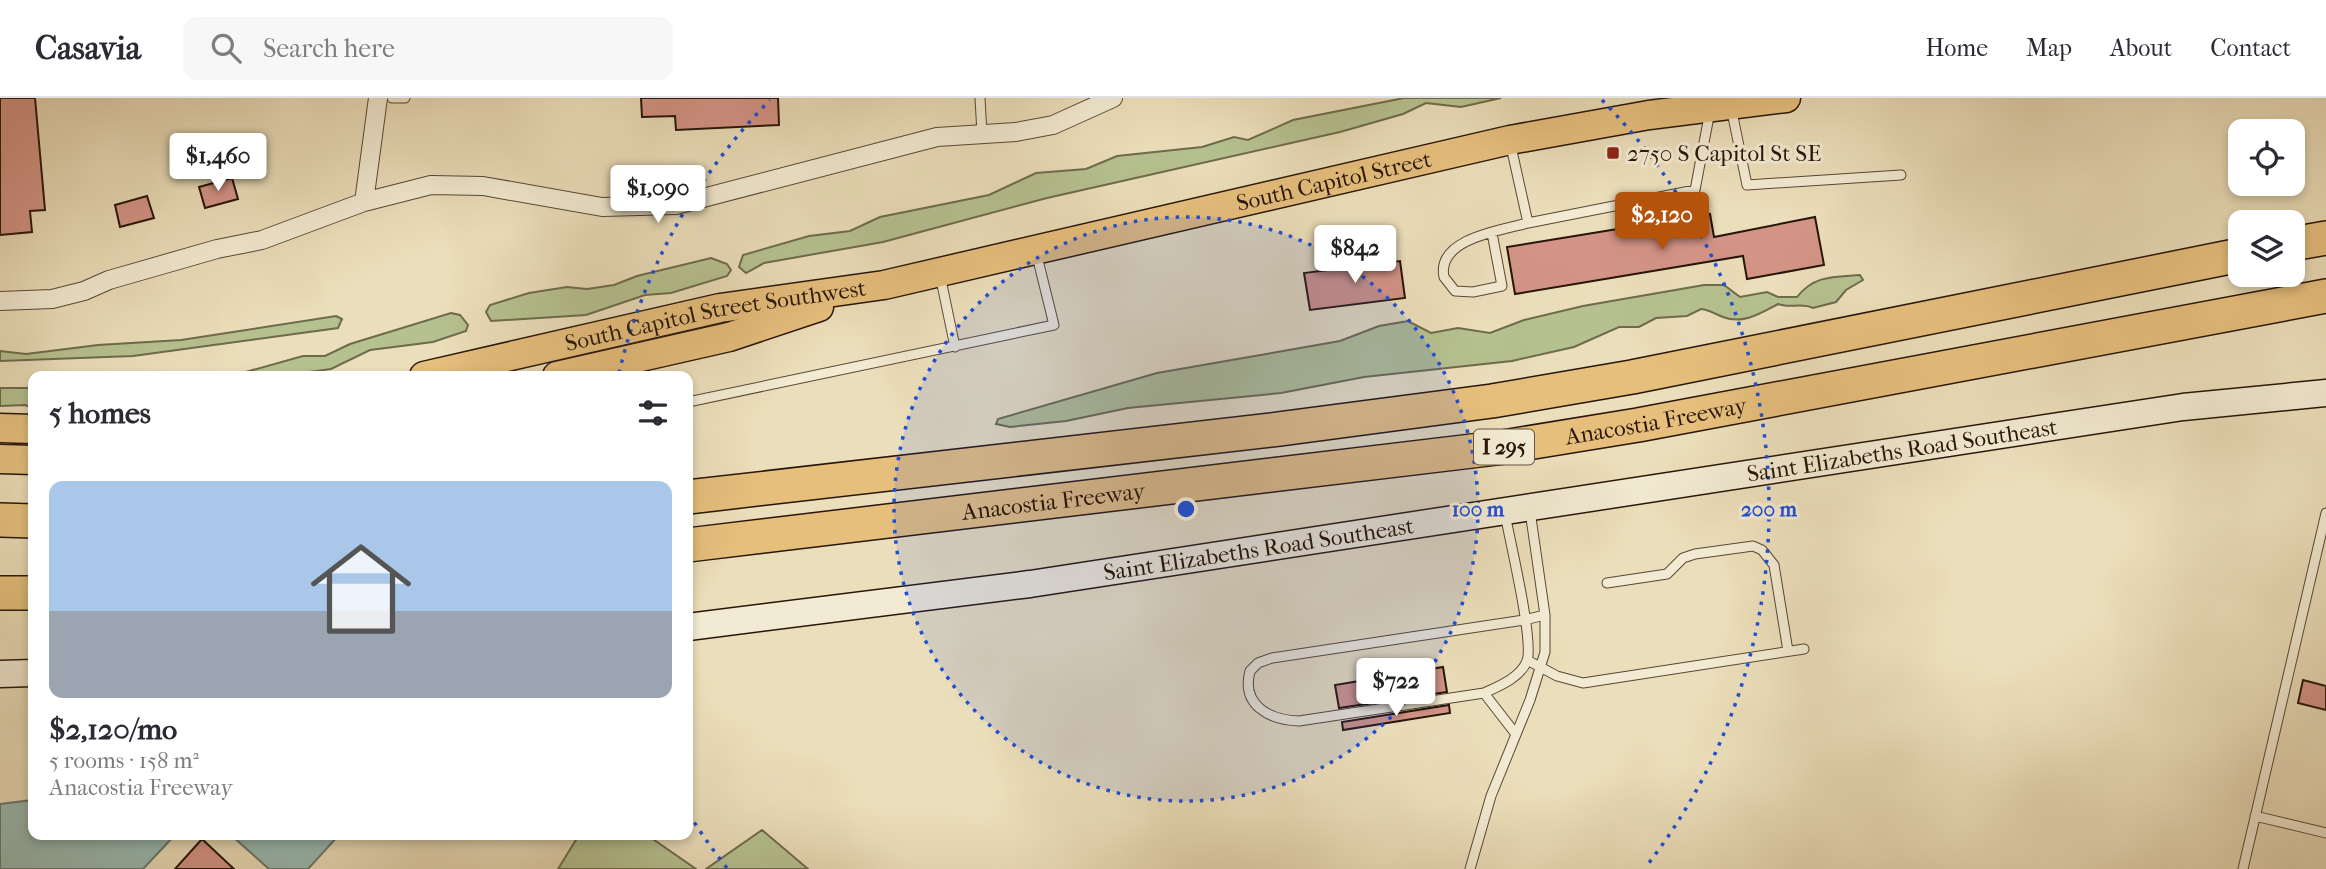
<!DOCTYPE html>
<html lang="en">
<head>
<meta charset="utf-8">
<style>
  :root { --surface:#fff; --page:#f7f7f7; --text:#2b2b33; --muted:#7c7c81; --line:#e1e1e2; --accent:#b45309 }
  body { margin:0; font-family:"IM FELL French Canon",serif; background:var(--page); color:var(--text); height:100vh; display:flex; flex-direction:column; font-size:26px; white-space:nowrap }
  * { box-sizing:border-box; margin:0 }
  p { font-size:23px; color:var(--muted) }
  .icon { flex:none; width:38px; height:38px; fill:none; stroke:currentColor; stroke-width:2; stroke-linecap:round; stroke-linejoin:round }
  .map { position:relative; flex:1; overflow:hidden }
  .panel { position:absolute; left:28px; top:273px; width:665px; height:469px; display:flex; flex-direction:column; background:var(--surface); border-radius:14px; box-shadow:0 4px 10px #0003 }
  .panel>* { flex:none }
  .tools { position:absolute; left:2228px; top:21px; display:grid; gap:14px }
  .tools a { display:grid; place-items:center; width:77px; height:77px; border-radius:14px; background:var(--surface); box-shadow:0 4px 10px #0003; font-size:35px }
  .price { position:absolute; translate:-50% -60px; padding:0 16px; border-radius:7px; background:#fff; color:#222; font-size:23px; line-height:46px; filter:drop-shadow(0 2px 4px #0008) }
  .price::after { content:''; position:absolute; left:50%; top:42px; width:21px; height:16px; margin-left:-10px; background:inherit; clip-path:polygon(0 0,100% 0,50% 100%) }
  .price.active { background:var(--accent); color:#fff }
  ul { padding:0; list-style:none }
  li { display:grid; align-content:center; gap:14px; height:371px; padding:0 21px }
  li span { display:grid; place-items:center; height:217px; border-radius:14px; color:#555 }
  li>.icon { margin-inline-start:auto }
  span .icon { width:126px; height:126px; fill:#fffc; stroke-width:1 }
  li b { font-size:30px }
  h2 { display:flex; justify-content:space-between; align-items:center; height:84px; padding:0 21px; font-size:30px }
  header { display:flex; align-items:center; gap:42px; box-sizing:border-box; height:98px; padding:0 35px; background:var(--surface); border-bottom:2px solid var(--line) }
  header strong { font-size:33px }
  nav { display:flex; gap:38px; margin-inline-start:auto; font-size:24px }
  .search { width:490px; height:63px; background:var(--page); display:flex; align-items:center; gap:18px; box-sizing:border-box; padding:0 24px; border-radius:14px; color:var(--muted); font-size:26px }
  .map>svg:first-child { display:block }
  .green { fill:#b6c190; stroke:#6e6b4c; stroke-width:2 }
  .water { fill:#99bcb4; stroke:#6b7970; stroke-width:2 }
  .building { fill:#d39486; stroke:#271509; stroke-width:2 }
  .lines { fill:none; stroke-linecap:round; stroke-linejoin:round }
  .lane-casing { stroke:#584735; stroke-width:11 }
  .street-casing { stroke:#584735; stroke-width:20 }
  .secondary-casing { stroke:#271509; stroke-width:29 }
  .primary-casing { stroke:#271509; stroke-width:31 }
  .highway-casing { stroke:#271509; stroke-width:36 }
  .lane { stroke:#f2ead2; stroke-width:9 }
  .street { stroke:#f2ead2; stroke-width:18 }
  .secondary { stroke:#f2ead2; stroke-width:26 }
  .primary { stroke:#e6bf7d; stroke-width:28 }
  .highway { stroke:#e6bf7d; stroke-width:33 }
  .ring { fill:none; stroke:#1d4ed8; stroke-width:3.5; stroke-dasharray:3.5 7 }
  .poi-dot { fill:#8f2418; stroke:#f2ead2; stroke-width:2.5 }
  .labels { text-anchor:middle; stroke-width:6; stroke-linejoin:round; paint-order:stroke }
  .shield { fill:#f2ead2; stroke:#645545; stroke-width:2 }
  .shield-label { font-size:21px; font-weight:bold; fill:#271509 }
  .poi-label { font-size:23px; fill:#271509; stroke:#f2ead2; text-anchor:start }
  .street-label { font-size:23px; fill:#271509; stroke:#f2ead2 }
  .centre { fill:#1d4ed8; stroke:#f2ead2; stroke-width:3.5 }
  .ring-label { font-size:21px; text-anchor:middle; font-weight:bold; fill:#1d4ed8; stroke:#f2ead2; stroke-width:6; stroke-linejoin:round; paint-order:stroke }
</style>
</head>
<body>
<header>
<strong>Casavia</strong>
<div class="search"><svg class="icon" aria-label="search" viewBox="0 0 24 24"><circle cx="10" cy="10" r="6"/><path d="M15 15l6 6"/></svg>Search here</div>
<nav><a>Home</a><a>Map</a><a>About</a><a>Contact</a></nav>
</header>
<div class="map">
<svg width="2326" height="771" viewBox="0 0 2326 771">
  <rect width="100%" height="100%" fill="#ebdeba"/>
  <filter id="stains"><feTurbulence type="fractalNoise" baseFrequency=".00286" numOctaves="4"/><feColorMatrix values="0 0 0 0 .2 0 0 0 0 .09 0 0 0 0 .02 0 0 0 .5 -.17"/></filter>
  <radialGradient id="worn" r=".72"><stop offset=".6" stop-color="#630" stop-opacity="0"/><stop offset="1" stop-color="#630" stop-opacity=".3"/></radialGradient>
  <!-- green -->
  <path class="green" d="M1404,0H1501L1461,9L1426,5L1403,16L1340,34L1047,100L883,144L764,165L746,175L739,169L743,157L809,138L850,133L880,119L989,97L1036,75L1086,71L1117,58L1202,49L1234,39L1248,42L1293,22Z
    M711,160L727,166L731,172L727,178L671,195L645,197L586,217L491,223L486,214L490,207L529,195L567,189L587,191L614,187L637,178Z
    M1860,177L1863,182L1846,192L1836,204L1813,210C1801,204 1790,211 1778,206C1761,215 1743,227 1723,219C1715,216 1710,212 1701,211L1687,218L1656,220L1639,229H1619L1574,249L1512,263L1364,279L1281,295L1128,310L1066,323L1010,329L996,326L998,321L1157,275L1340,243L1379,228L1408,223L1431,235L1458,230L1490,235L1524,222L1583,208L1704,187H1724L1740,199L1767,194L1778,199H1797C1814,177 1834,179 1860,177Z
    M451,215L460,217L468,227L466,233L433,244L370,252L331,271L280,278H213L235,277L303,258H325L350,246Z
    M336,218L342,221L338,230L133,258L0,263V253L26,256L98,247L181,242Z
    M0,290H33V310L25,307L0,308Z
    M762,732L808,771H706Z
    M579,737H647L696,771H558Z"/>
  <!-- water -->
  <path class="water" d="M33,702V737H175L143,771H0V706Z
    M231,737H230H339L308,771H269Z"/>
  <!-- building -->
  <path class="building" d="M0,0H35L45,112L30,113L32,134L0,137Z
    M641,0H778L779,27L676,32L675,18L642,19Z
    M232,80L238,101L205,110L199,89Z
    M147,98L154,120L120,129L115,107Z
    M1710,116L1714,139L1815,119L1824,167L1747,181L1743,158L1515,196L1507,149Z
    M1400,163L1405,200L1310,212L1304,175Z
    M1443,569L1447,594L1339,610L1335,587Z
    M2303,582L2326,588V612L2298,605Z
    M1449,607L1450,615L1343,632L1342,624Z
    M202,741L234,771H175Z"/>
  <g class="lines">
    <defs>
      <path id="lane" d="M392,0H405
        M980,0L982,36
        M1731,9L1747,87L1901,77
        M1510,44L1528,125
        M1492,135L1502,188L1473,194L1455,193L1444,179C1436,141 1501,132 1528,125L1695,92L1710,13
        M940,177L955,249
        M688,304L1054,227L1036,154
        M1505,416C1510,443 1534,543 1527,563C1520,580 1499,588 1484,595L1299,623C1269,622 1241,607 1250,573L1258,565L1272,560L1524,522L1545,517
        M1607,485L1667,476L1683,460L1695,456L1753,448L1762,452L1774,467L1788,553
        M1527,562L1557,578L1583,585L1804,551
        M1484,595L1515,635
        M2255,718L2326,735
        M1470,771L1491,698L1530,602L1545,554V517L1530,413
        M2243,771L2326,415"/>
      <path id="street" d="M364,104L378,0
        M0,203L52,201L84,193L109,182L217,151L262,142L364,104L431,87L483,88L602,109L676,107L937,39L1016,34L1053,27L1113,0"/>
      <g id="secondary">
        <path id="s1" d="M688,529L1030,486L2183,309L2326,295"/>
        <path d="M0,576L33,575"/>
      </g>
      <g id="primary">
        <path id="s2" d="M424,278L720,210L884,187L1510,42L1649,17L1786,0"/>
        <path d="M557,278L729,239L819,209"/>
        <path d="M0,330L33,331"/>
        <path d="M0,361L33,362"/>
      </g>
      <g id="highway">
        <path d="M2292,146L2326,140"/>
        <path d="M688,399L1279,331L1492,303L1632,279L2240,157"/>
        <path d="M0,422L33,423"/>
        <path id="s3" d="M688,447L1497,350L1638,327L2326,198"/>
        <path d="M0,495H33"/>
      </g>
    </defs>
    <!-- lane casing -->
    <use href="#lane" class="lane-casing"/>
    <!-- street casing -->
    <use href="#street" class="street-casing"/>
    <!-- secondary casing -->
    <use href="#secondary" class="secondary-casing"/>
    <!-- primary casing -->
    <use href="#primary" class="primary-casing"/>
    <!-- highway casing -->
    <use href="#highway" class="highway-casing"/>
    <!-- lane -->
    <use href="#lane" class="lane"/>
    <!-- street -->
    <use href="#street" class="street"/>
    <!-- secondary -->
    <use href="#secondary" class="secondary"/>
    <!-- primary -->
    <use href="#primary" class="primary"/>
    <!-- highway -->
    <use href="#highway" class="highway"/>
  </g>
  <!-- distance rings -->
  <circle cx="1186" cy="411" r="292" fill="#1d4ed8" fill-opacity=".12"/>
  <g class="ring">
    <circle cx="1186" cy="411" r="292"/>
    <path d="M727 770A583 583 0 0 1 689 716M619 275A583 583 0 0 1 770 2M1602 2A583 583 0 0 1 1645 770"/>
  </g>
  <!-- markers -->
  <rect class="poi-dot" x="1606" y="48" width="14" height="14" rx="3.5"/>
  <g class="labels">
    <!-- shield labels -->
    <rect class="shield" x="1474" y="331.5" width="60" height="35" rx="5"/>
    <g class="shield-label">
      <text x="1504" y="356">I 295</text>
    </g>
    <!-- poi labels -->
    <g class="poi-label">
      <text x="1627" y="63">2750 S Capitol St SE</text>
    </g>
    <!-- street labels -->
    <g class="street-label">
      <text dy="8" stroke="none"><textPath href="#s2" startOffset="931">South Capitol Street</textPath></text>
      <text dy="8" stroke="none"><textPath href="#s2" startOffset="298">South Capitol Street Southwest</textPath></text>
      <text dy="8" stroke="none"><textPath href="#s3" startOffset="976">Anacostia Freeway</textPath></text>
      <text dy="8" stroke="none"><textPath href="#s1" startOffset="1227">Saint Elizabeths Road Southeast</textPath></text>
      <text dy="8" stroke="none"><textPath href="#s3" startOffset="368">Anacostia Freeway</textPath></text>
      <text dy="8" stroke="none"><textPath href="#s1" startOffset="576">Saint Elizabeths Road Southeast</textPath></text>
    </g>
  </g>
  <circle cx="1186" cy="411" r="10" class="centre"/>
  <g class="ring-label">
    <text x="1478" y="418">100 m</text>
    <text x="1769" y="418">200 m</text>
  </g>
  <rect width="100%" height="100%" filter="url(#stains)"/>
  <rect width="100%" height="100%" fill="url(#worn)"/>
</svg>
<div class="tools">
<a><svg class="icon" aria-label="locate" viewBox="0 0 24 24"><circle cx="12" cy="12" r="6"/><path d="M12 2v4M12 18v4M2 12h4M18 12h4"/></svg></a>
<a><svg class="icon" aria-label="layers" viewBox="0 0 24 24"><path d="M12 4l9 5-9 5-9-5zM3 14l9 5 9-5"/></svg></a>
</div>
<b class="price" style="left:218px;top:95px">$1,460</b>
<b class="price" style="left:658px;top:127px">$1,090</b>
<b class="price active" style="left:1662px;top:154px">$2,120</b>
<b class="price" style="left:1355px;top:187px">$842</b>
<b class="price" style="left:1396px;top:620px">$722</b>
<section class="panel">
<h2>5 homes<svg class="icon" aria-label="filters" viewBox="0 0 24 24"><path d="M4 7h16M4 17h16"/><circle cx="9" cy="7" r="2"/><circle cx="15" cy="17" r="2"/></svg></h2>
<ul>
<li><span style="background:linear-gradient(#a9c7e8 60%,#9aa5b1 0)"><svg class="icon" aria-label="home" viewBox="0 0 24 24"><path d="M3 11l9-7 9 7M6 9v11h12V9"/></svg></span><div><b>$2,120/mo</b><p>5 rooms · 158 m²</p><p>Anacostia Freeway</p></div></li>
</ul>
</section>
</div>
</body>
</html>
